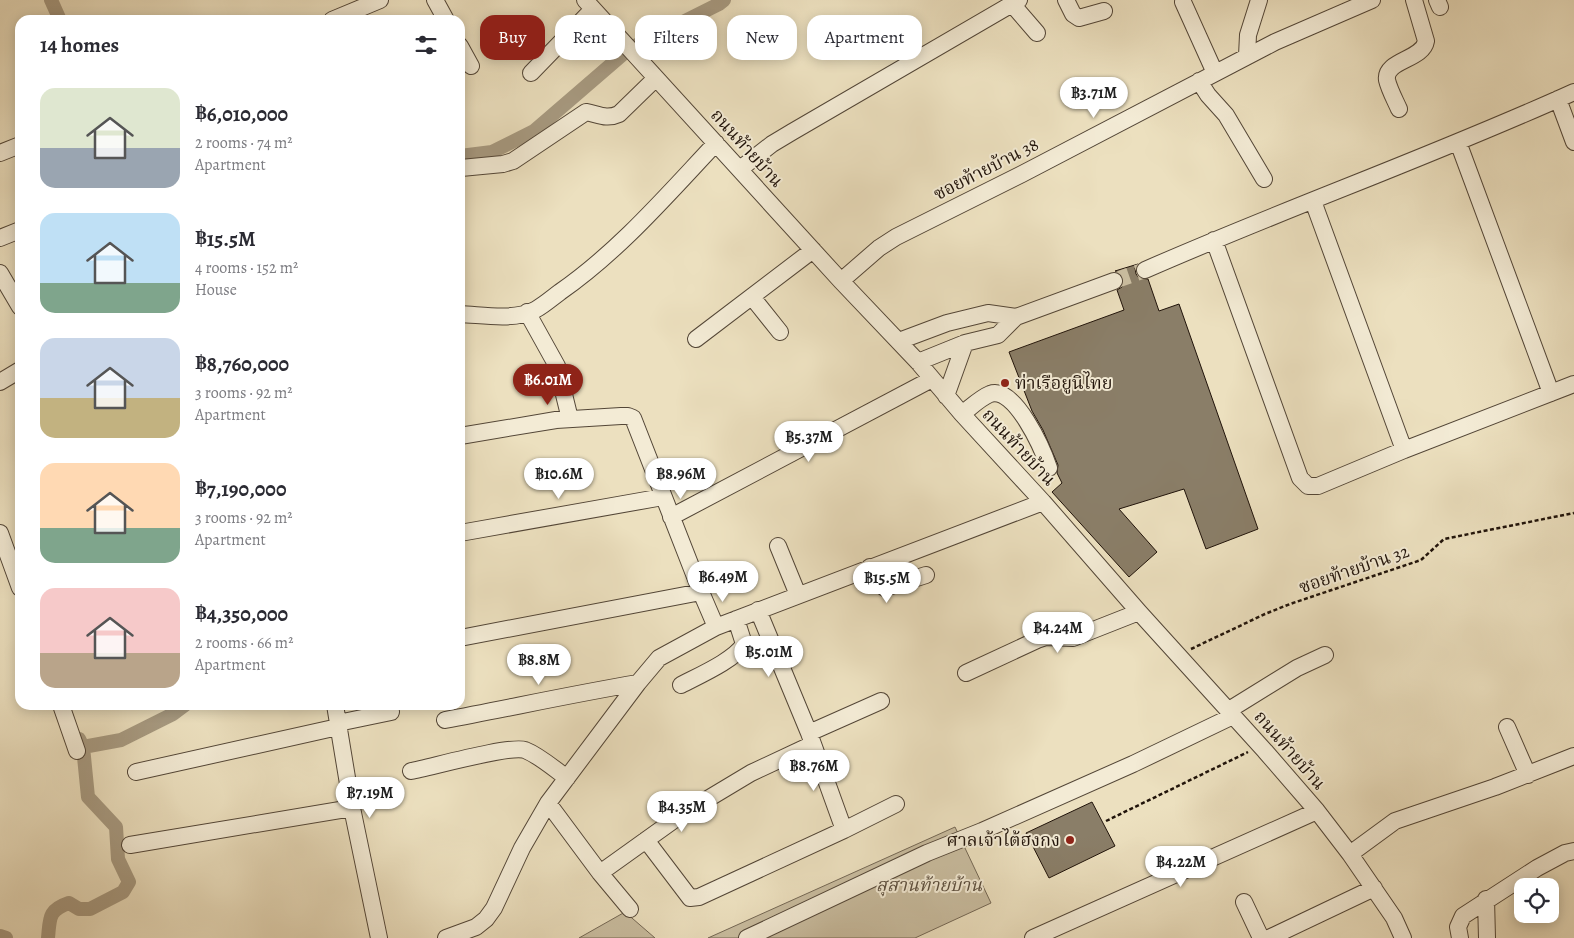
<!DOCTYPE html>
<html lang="en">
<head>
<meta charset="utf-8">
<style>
  :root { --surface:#fff; --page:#f7f7f7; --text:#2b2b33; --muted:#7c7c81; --accent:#8f2418 }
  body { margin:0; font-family:Alegreya,"Noto Serif Thai",serif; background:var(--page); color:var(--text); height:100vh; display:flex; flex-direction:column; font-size:19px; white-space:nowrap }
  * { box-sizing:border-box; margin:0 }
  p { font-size:16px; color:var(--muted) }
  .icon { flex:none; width:28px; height:28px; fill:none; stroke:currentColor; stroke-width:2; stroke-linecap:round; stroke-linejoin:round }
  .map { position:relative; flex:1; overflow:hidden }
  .sheet { position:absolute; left:15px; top:15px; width:450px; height:695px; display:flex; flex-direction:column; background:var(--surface); border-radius:15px; box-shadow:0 2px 12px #0003 }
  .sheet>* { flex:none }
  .guide { position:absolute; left:480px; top:15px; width:475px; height:45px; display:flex; gap:10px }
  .tools { position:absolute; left:1514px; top:878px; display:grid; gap:10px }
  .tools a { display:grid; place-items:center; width:45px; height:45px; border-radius:10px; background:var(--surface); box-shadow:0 2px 12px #0003; font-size:25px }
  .price { position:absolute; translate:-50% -42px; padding:0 11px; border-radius:18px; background:#fff; color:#222; font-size:16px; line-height:32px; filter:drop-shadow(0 1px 2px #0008) }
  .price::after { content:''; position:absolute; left:50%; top:30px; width:15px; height:11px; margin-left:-8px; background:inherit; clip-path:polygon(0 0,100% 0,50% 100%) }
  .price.active { background:var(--accent); color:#fff }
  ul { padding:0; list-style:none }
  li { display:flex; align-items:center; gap:15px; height:125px; padding:0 25px }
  li span { display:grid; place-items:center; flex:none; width:140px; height:100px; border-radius:15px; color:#555 }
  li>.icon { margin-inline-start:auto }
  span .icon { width:60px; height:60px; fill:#fffc; stroke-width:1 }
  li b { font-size:21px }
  h2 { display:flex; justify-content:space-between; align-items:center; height:60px; padding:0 25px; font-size:21px }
  .chip { padding:0 18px; border-radius:15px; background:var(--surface); box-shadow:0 2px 12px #0003; font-size:18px; line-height:45px }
  .chip.active { background:var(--accent); color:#fff }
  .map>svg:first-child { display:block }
  .green { fill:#c9bda0; stroke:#746855 }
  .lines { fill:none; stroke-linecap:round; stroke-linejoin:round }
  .canal { stroke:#a79a81; stroke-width:14 }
  .building { fill:#8a7e68; stroke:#20130a }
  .minor-tunnel { stroke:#cdc1a4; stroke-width:16; stroke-dasharray:16 8; stroke-linecap:butt }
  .minor-casing { stroke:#534637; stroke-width:18 }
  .path { stroke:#20130a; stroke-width:2.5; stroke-dasharray:4 2.5; stroke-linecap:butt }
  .minor { stroke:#f3ebd5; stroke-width:16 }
  .poi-dot { fill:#8f2418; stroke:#f3ebd5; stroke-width:2 }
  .labels { text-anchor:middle; stroke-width:4; stroke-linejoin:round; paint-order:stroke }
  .street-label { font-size:18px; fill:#20130a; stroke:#f3ebd5 }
  .poi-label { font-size:18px; fill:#20130a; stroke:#f3ebd5; text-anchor:start }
  .park-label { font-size:18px; font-style:italic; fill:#5b4e3e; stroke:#f3ebd5 }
</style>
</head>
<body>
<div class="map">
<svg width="1574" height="938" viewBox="0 0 1574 938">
  <rect width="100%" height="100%" fill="#ece0bf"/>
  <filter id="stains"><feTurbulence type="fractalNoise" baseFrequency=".004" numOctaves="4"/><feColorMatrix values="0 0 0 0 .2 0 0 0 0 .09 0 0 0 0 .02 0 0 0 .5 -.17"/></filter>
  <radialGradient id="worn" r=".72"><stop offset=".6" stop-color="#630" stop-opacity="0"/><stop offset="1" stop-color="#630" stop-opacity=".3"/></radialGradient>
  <!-- green -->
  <path class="green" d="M955,827L991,903L915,938H708Z
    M625,912L655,938H579Z"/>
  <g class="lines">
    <!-- canal -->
    <path class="canal" d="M51,0L60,20
      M460,156L492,152L534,131L629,49L719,4L724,0
      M83,747L121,740L173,714L185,705
      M0,936L6,938
      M48,938C50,918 48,910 69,903L79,909H90L123,892L129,882L118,859L116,827L88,797L83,747L79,739"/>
  </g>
  <!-- building -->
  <path class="building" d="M1138,264L1135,268L1136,274L1139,278L1148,279L1159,311L1179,304L1258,529L1206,549L1184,489L1119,509L1157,552L1129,577L1052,492L1062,483L1057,473L1058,465L1043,430L1032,411L1009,352L1124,310L1117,290L1122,287L1124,278L1120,273L1115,271Z
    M1092,802L1115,846L1049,878L1026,833Z"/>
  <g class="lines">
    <!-- minor-tunnel -->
    <path class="minor-tunnel" d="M1114,281L1145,270"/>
    <defs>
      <path id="minor" d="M435,0L446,20
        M585,0L841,281L918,362L962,414L1043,502L1139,612L1265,751L1317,811L1350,854L1394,918L1403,938
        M1066,0L1073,14L1079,18L1104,11
        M1437,0L1440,7
        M1183,2L1215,73
        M1012,4L1037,33
        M332,20L380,0
        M460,46L471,66
        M1247,56L1248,35L1259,0
        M531,73L593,9
        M1199,81L1208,95L1226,115L1264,179
        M1558,99L1574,142
        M1399,109C1395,100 1389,89 1387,80C1384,60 1423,60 1426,41L1414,0
        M1458,142L1551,393
        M0,153L20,145
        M461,168L503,164L513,161L586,112C598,114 606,120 619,114L656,78
        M740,169L772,144L792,132L1019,0
        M1313,201L1404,450
        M0,238L20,230
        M1214,240L1300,478L1308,486H1318L1404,450L1574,384
        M1145,270C1286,208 1433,156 1574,92
        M0,273L20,307
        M841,281L879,248L896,237L1022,174L1275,42L1372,0
        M752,297L780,332
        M527,312L557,366L570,419
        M460,314C484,315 513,321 535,310C544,305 552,298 560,292C619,251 667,195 716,143
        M696,339L813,250
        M899,341L947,323L988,313L1016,317
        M918,362L965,343L998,335L1016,317L1114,281
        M0,382L20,370
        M946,396L965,343
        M962,414C970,408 980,398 990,394C1015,385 1043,450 1049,468
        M460,436L556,420L621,416H628L633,418L701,592L716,627
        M671,517L932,379
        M0,533L20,588
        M460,533L663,497
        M778,546L798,595
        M870,567L877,582L885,588L926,575
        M758,610L809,733
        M460,638L701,592
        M966,673L1037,640L1046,637L1073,638L1139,612
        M681,685C698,676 735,660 744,644L736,619
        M61,705L77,751
        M335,705L352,808L379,938
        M1229,710L1297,668L1325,655
        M445,720C509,708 573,694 638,683
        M338,723L391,712
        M1507,727L1528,775
        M813,744L844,830
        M411,771C432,767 510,745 525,750C540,756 553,768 567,778
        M136,772L338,727
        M548,803L600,873L630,909
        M646,840L690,898L699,897L844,830L896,804
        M130,845L352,808
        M1350,854L1395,821L1495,787L1574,756
        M600,873L681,815L751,773L813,744L809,733L881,701
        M1486,899L1487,938
        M1244,902L1261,938
        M446,938L476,927L486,919L494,908L522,848L548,803L638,683L659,658L716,627L1043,502
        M747,938L927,853L982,831L1133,764L1233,716
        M1033,938L1317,811
        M1269,938L1374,888
        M1460,938L1458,927L1463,916L1537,868L1565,853L1574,851"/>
    </defs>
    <!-- minor casing -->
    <use href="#minor" class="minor-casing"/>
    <!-- path -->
    <path class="path" d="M1191,649L1265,614L1290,604L1421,560L1444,539L1574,513
      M1106,821L1248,752"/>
    <!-- minor -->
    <use href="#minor" class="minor"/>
  </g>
  <!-- markers -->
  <g class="poi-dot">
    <circle cx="1005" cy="383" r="5"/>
    <circle cx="1070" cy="840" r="5"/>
  </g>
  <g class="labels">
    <!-- street labels -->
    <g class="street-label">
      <text transform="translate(747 148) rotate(48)" y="6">ถนนท้ายบ้าน</text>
      <text transform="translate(986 169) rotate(-27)" y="6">ซอยท้ายบ้าน 38</text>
      <text transform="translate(1019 447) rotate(47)" y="6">ถนนท้ายบ้าน</text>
      <text transform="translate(1354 569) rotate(-19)" y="6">ซอยท้ายบ้าน 32</text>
      <text transform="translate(1290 750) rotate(49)" y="6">ถนนท้ายบ้าน</text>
    </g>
    <!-- poi labels -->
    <g class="poi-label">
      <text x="1015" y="389">ท่าเรือยูนิไทย</text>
      <text x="1060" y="846" text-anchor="end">ศาลเจ้าไต้ฮงกง</text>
    </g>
    <!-- park labels -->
    <g class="park-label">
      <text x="929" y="891">สุสานท้ายบ้าน</text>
    </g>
  </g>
  <rect width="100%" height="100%" filter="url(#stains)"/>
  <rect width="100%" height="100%" fill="url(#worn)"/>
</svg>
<div class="tools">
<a><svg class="icon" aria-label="locate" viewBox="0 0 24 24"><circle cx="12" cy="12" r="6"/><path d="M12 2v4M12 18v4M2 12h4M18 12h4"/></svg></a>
</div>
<b class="price" style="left:1094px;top:119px">฿3.71M</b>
<b class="price active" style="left:548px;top:406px">฿6.01M</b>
<b class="price" style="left:809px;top:463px">฿5.37M</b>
<b class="price" style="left:559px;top:500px">฿10.6M</b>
<b class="price" style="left:681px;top:500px">฿8.96M</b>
<b class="price" style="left:723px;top:603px">฿6.49M</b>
<b class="price" style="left:887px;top:604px">฿15.5M</b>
<b class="price" style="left:1058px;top:654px">฿4.24M</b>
<b class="price" style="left:769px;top:678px">฿5.01M</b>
<b class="price" style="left:539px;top:686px">฿8.8M</b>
<b class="price" style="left:814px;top:792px">฿8.76M</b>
<b class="price" style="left:370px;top:819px">฿7.19M</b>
<b class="price" style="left:682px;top:833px">฿4.35M</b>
<b class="price" style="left:1181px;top:888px">฿4.22M</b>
<div class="guide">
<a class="chip active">Buy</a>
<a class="chip">Rent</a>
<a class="chip">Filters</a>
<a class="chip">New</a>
<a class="chip">Apartment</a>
</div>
<section class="sheet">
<h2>14 homes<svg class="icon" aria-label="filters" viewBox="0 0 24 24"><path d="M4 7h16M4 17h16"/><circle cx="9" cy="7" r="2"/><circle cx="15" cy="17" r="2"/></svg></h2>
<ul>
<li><span style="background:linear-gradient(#dfe7d0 60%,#9aa5b1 0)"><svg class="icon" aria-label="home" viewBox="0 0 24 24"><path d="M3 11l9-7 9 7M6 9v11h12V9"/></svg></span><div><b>฿6,010,000</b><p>2 rooms · 74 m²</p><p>Apartment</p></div></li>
<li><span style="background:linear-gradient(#bfe0f5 70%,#7fa58c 0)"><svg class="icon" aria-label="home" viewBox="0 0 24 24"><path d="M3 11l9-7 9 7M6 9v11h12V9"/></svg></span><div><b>฿15.5M</b><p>4 rooms · 152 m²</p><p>House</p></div></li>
<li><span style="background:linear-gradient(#c9d6e8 60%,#c2b280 0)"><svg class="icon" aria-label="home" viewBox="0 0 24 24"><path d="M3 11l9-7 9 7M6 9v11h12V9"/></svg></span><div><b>฿8,760,000</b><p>3 rooms · 92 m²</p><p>Apartment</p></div></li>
<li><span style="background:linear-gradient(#ffd9b3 65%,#7fa58c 0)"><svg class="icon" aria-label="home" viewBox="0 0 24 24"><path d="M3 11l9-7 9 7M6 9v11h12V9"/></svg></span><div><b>฿7,190,000</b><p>3 rooms · 92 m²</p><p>Apartment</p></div></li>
<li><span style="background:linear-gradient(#f6c9c9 65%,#b9a48a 0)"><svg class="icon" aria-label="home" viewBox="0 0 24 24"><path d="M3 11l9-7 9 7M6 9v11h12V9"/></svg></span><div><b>฿4,350,000</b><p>2 rooms · 66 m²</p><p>Apartment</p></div></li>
</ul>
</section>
</div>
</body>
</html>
